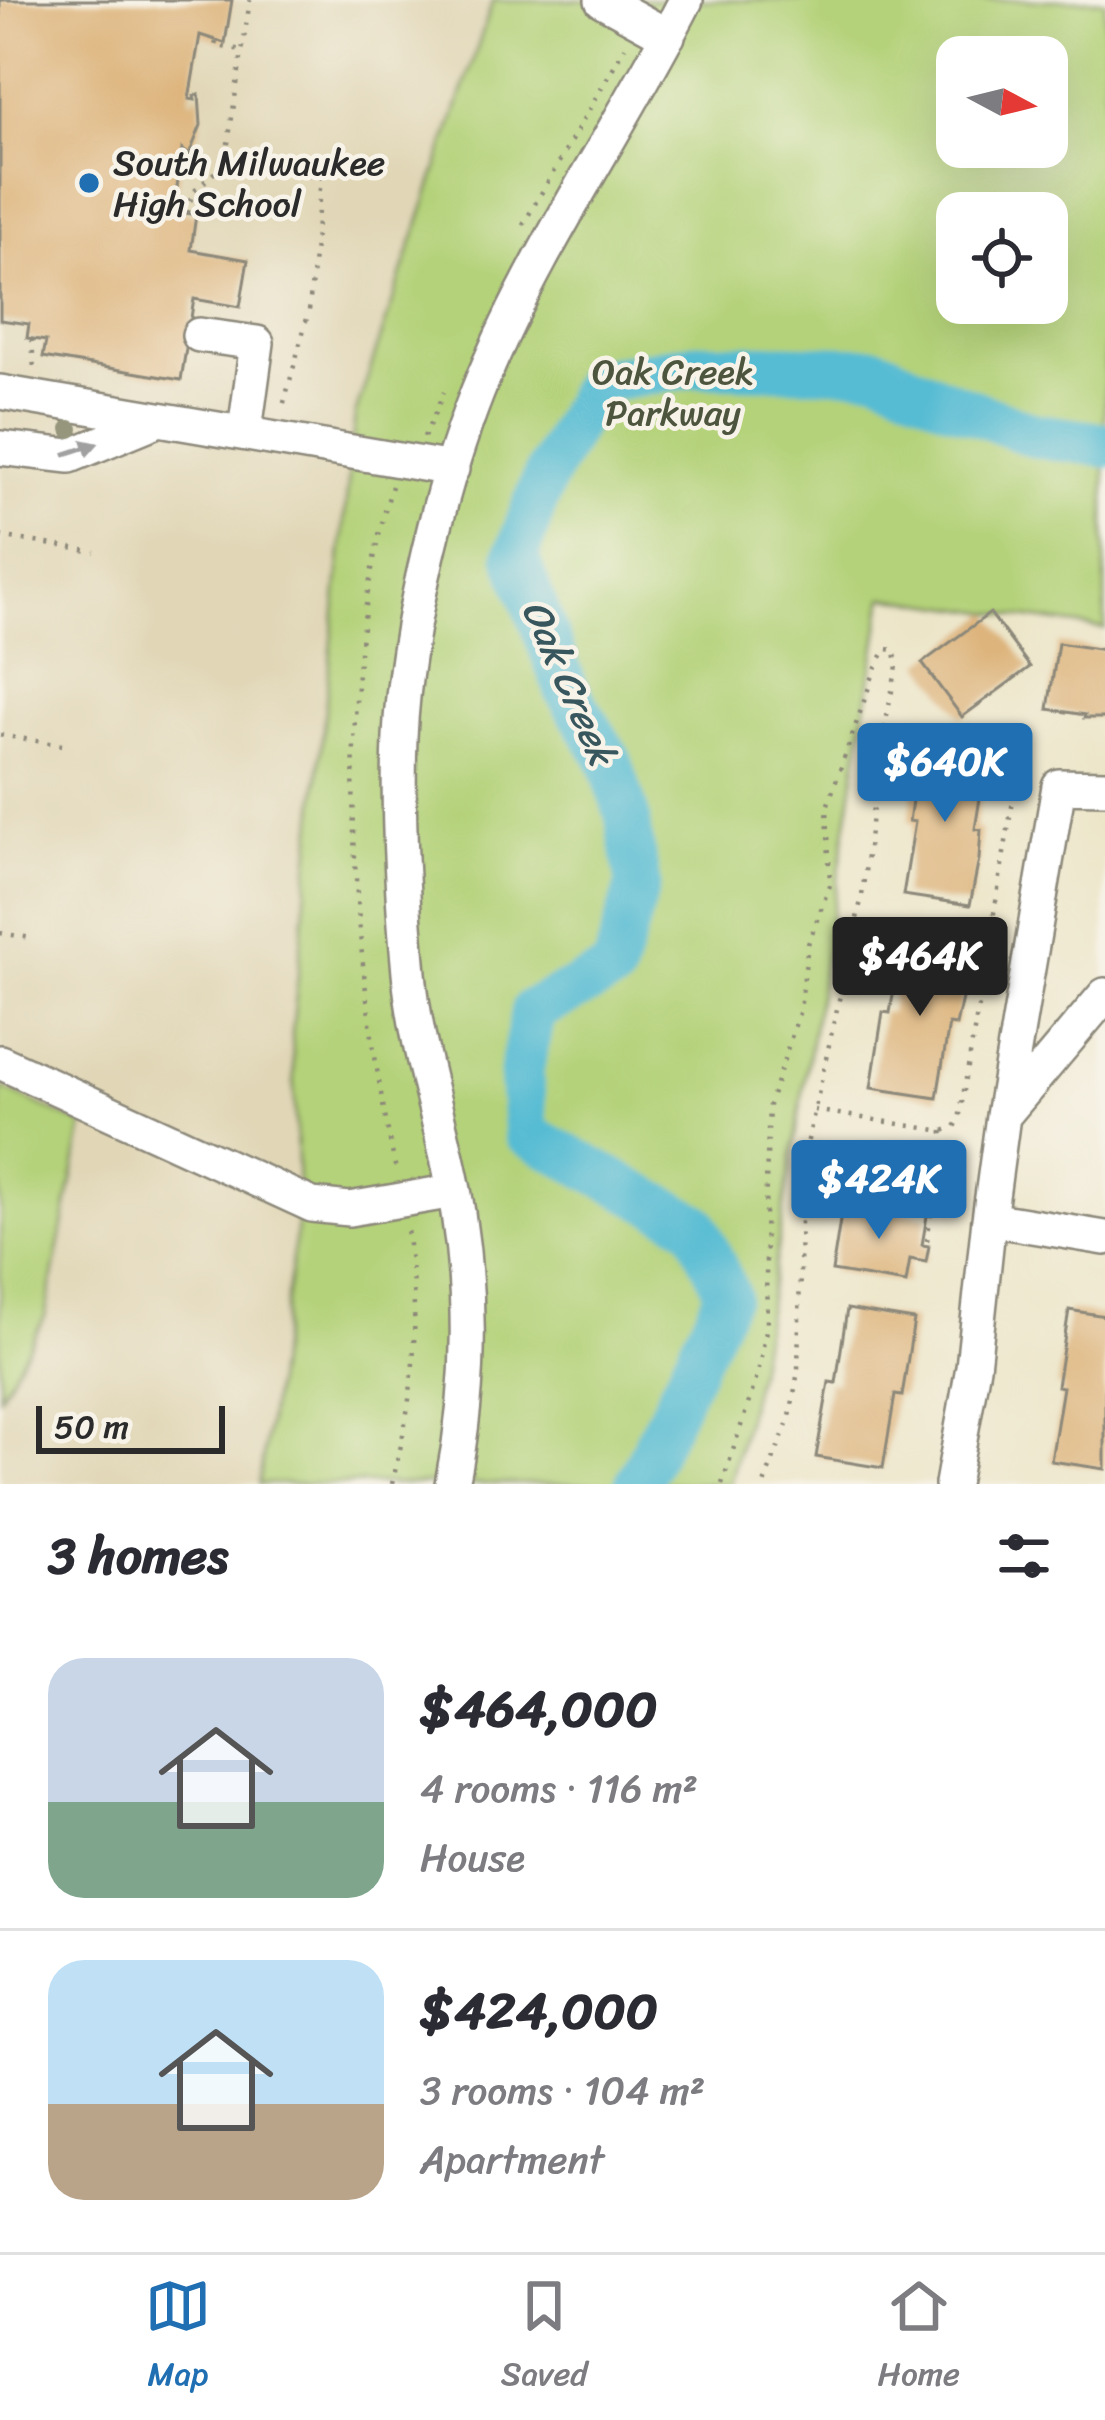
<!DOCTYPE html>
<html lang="en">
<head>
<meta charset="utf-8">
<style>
  :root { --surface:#fff; --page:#f7f7f7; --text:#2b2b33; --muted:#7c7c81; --line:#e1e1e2; --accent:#1f6fb2 }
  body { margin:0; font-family:Sriracha,sans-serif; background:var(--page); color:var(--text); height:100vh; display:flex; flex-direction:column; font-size:45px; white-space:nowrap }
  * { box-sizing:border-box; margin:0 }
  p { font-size:39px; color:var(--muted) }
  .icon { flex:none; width:66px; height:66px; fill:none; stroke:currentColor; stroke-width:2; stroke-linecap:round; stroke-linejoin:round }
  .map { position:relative; height:1484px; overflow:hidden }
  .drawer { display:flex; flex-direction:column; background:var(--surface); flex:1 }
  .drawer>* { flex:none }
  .needle { width:78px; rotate:97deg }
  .fabs { position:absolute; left:936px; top:36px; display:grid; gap:24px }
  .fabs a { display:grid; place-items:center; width:132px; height:132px; border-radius:24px; background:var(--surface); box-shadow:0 12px 48px #0002; font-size:60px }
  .scale { position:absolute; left:36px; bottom:30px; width:189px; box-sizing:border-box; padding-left:12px; border:6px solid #2b2b2b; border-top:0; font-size:33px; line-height:42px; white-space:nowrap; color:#2b2b2b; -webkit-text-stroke:9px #f7f3e8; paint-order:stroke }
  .price { position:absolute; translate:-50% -102px; padding:0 27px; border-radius:12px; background:var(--accent); color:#fff; font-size:39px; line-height:78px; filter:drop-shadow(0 3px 6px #0008) }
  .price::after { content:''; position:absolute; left:50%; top:72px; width:36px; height:27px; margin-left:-18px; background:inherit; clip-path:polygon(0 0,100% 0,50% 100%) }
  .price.active { background:#222; color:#fff }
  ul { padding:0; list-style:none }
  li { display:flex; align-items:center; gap:36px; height:300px; padding:0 48px }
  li+li { border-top:3px solid var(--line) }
  li span { display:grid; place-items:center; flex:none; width:336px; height:240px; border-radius:36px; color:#555 }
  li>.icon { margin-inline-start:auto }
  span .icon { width:144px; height:144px; fill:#fffc; stroke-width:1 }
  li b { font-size:51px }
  h2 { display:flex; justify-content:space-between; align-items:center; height:144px; padding:0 48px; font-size:51px }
  .dock { display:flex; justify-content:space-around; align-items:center; height:168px; border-top:3px solid var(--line); background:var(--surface); font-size:33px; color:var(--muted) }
  .dock a { display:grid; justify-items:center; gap:6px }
  .dock .active { color:var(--accent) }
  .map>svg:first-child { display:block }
  .built { fill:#e1d7b7 }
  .green { fill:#b4d279; stroke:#707e52; stroke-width:3; fill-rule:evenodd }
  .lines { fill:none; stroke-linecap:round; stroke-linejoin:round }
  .river { stroke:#56bcd3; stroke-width:45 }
  .building { fill:#ddb47c }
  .minor-casing { stroke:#8c887a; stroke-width:38 }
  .path { stroke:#8c887a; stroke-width:4.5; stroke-dasharray:3 9; stroke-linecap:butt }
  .minor { stroke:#fff; stroke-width:33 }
  .tree { fill:#95967c }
  .oneway { fill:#a0a0a0 }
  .poi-dot { fill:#1f6fb2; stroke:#f7f3e8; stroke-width:4.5 }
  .labels { text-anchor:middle; stroke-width:9; stroke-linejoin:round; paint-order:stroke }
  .poi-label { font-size:36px; fill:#2b2b2b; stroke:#f7f3e8; text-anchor:start }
  .park-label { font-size:36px; fill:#4d553e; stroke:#f7f3e8 }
  .water-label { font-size:39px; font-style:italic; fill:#38565d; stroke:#f7f3e8 }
</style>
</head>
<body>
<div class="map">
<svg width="1105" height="1484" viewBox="0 0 1105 1484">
  <rect width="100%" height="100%" fill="#f7f3e8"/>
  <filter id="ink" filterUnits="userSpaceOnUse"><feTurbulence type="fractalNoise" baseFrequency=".00833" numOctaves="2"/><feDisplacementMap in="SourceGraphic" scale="24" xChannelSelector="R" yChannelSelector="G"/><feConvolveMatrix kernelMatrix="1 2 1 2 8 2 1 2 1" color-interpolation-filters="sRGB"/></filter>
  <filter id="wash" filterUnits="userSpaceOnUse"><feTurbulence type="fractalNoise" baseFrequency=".004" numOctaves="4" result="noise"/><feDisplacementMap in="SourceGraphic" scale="48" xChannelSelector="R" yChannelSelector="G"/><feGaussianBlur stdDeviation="2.7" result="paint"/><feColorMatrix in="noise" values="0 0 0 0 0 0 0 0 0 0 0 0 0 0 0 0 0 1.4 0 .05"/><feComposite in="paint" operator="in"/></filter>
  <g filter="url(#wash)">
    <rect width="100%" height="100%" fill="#ece5c8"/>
    <!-- built -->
    <path class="built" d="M0,0H493L355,415L299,1212L259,1484H0Z"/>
    <!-- green -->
    <path class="green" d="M493,0H1105V629L884,597L757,1372L730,1484H259L299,1212L292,1034L355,415ZM957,57H1047V147H957ZM957,213H1047V303H957Z
      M0,1087L83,1125L45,1317L0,1396Z"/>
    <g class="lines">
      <!-- river -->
      <path class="river" d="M637,1484L727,1294L696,1225L526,1134L521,1072L533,1010L613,971L638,884L627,815L610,761L567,691L516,556L543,481L596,381L697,365L877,369L943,400L1034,435L1105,445"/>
    </g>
    <g id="blocks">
      <!-- building -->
      <path class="building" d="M0,0H232L225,43L200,35L189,99L195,100L194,96L199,94L201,125L189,155L182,149L174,211L196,215L191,250L248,260L240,307L194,299L181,380L43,357L46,341L27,338L29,324L0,320Z
        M990,613L1030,667L962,717L922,663Z
        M1058,643L1105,650V718H1084L1085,715L1048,709Z
        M920,745L987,755L975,829L981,830L979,859L970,905L903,895L915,822L909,821Z
        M902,939L967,950L962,998L956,1025L949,1024L937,1098L871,1088L883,1012L890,1013Z
        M843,1202L927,1216L922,1245L929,1246L926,1262L910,1259L906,1283L832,1271Z
        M847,1309L914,1320L902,1396L895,1395L883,1468L816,1457L829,1382L836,1383Z
        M1069,1310L1105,1316V1469L1051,1461L1063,1387L1057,1386Z"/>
    </g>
  </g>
  <g filter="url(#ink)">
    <use href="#blocks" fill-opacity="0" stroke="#8c887a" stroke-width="3"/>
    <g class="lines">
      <defs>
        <path id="minor" d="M602,0L668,36
          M199,335L257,343L247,416
          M0,392L452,469
          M0,448L70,456L157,420
          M0,1062L312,1205L349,1209L454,1191
          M1003,1116L1059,786L1105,787
          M989,1219L1003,1116L1105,995
          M452,1484C470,1395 472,1303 458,1213C446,1133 416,1054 409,973C402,895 397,816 400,737C405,629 442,476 484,376C539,245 622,126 686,0
          M952,1484L973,1367L989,1219L1105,1238"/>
      </defs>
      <!-- minor casing -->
      <use href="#minor" class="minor-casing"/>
      <!-- path -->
      <path class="path" d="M216,42L215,46L243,50
        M225,163L321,177L309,311L282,410
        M188,213L192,193L225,163L250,0
        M523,225L625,47
        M32,339L34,369
        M424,437L444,392
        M392,486C330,693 351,962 396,1170
        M0,536L95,552
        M0,735L62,745
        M0,933L31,938
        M814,1110L943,1131L955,1127L959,1120L1020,759
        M927,1241L943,1131
        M392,1484C416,1386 420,1329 407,1229
        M722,1484L758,1374L767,1325L765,1209L769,1105L800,1010L808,944L830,885L827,807L877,664L886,649L895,650L897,666L880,751L862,896L802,1167L798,1371L790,1417L764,1484"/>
      <!-- minor -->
      <use href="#minor" class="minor"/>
    </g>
    <!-- trees -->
    <circle class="tree" cx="70" cy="429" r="9"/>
    <!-- one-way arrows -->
    <defs><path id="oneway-solid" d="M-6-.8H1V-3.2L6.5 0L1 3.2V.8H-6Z" transform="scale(3)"/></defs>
    <use class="oneway" href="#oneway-solid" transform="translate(81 449) rotate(-18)"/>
  </g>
  <!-- markers -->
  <circle class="poi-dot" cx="89" cy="183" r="12"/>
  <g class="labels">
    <!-- poi labels -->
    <g class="poi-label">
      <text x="113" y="175">South Milwaukee<tspan x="113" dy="41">High School</tspan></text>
    </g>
    <!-- park labels -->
    <g class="park-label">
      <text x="673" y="384">Oak Creek<tspan x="673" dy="41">Parkway</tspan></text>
    </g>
    <!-- water labels -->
    <g class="water-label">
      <text transform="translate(570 682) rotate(66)" y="14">Oak Creek</text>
    </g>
  </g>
</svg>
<div class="fabs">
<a><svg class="needle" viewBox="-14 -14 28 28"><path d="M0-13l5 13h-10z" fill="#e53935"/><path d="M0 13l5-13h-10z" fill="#7c7c81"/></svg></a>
<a><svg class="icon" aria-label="locate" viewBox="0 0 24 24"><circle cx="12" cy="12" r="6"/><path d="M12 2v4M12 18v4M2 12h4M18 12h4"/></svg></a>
</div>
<div class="scale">50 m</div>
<b class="price" style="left:945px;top:825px">$640K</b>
<b class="price active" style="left:920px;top:1019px">$464K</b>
<b class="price" style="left:879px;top:1242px">$424K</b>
</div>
<section class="drawer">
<h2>3 homes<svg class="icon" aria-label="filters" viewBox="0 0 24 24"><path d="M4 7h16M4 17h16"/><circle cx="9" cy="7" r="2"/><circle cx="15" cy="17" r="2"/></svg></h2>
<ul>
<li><span style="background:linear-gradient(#c9d6e8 60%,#7fa58c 0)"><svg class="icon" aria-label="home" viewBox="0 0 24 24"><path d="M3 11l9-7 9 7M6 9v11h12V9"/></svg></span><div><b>$464,000</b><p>4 rooms · 116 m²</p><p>House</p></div></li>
<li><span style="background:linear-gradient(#bfe0f5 60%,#b9a48a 0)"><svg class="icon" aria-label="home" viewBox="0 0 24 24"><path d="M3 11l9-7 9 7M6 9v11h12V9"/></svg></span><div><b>$424,000</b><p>3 rooms · 104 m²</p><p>Apartment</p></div></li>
</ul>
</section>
<nav class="dock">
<a class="active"><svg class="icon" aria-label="map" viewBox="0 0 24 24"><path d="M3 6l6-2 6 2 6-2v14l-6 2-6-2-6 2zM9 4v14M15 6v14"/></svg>Map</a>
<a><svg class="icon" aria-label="saved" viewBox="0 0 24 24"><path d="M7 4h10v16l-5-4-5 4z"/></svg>Saved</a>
<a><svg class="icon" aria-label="home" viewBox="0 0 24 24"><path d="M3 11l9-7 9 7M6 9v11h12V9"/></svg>Home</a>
</nav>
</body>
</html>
